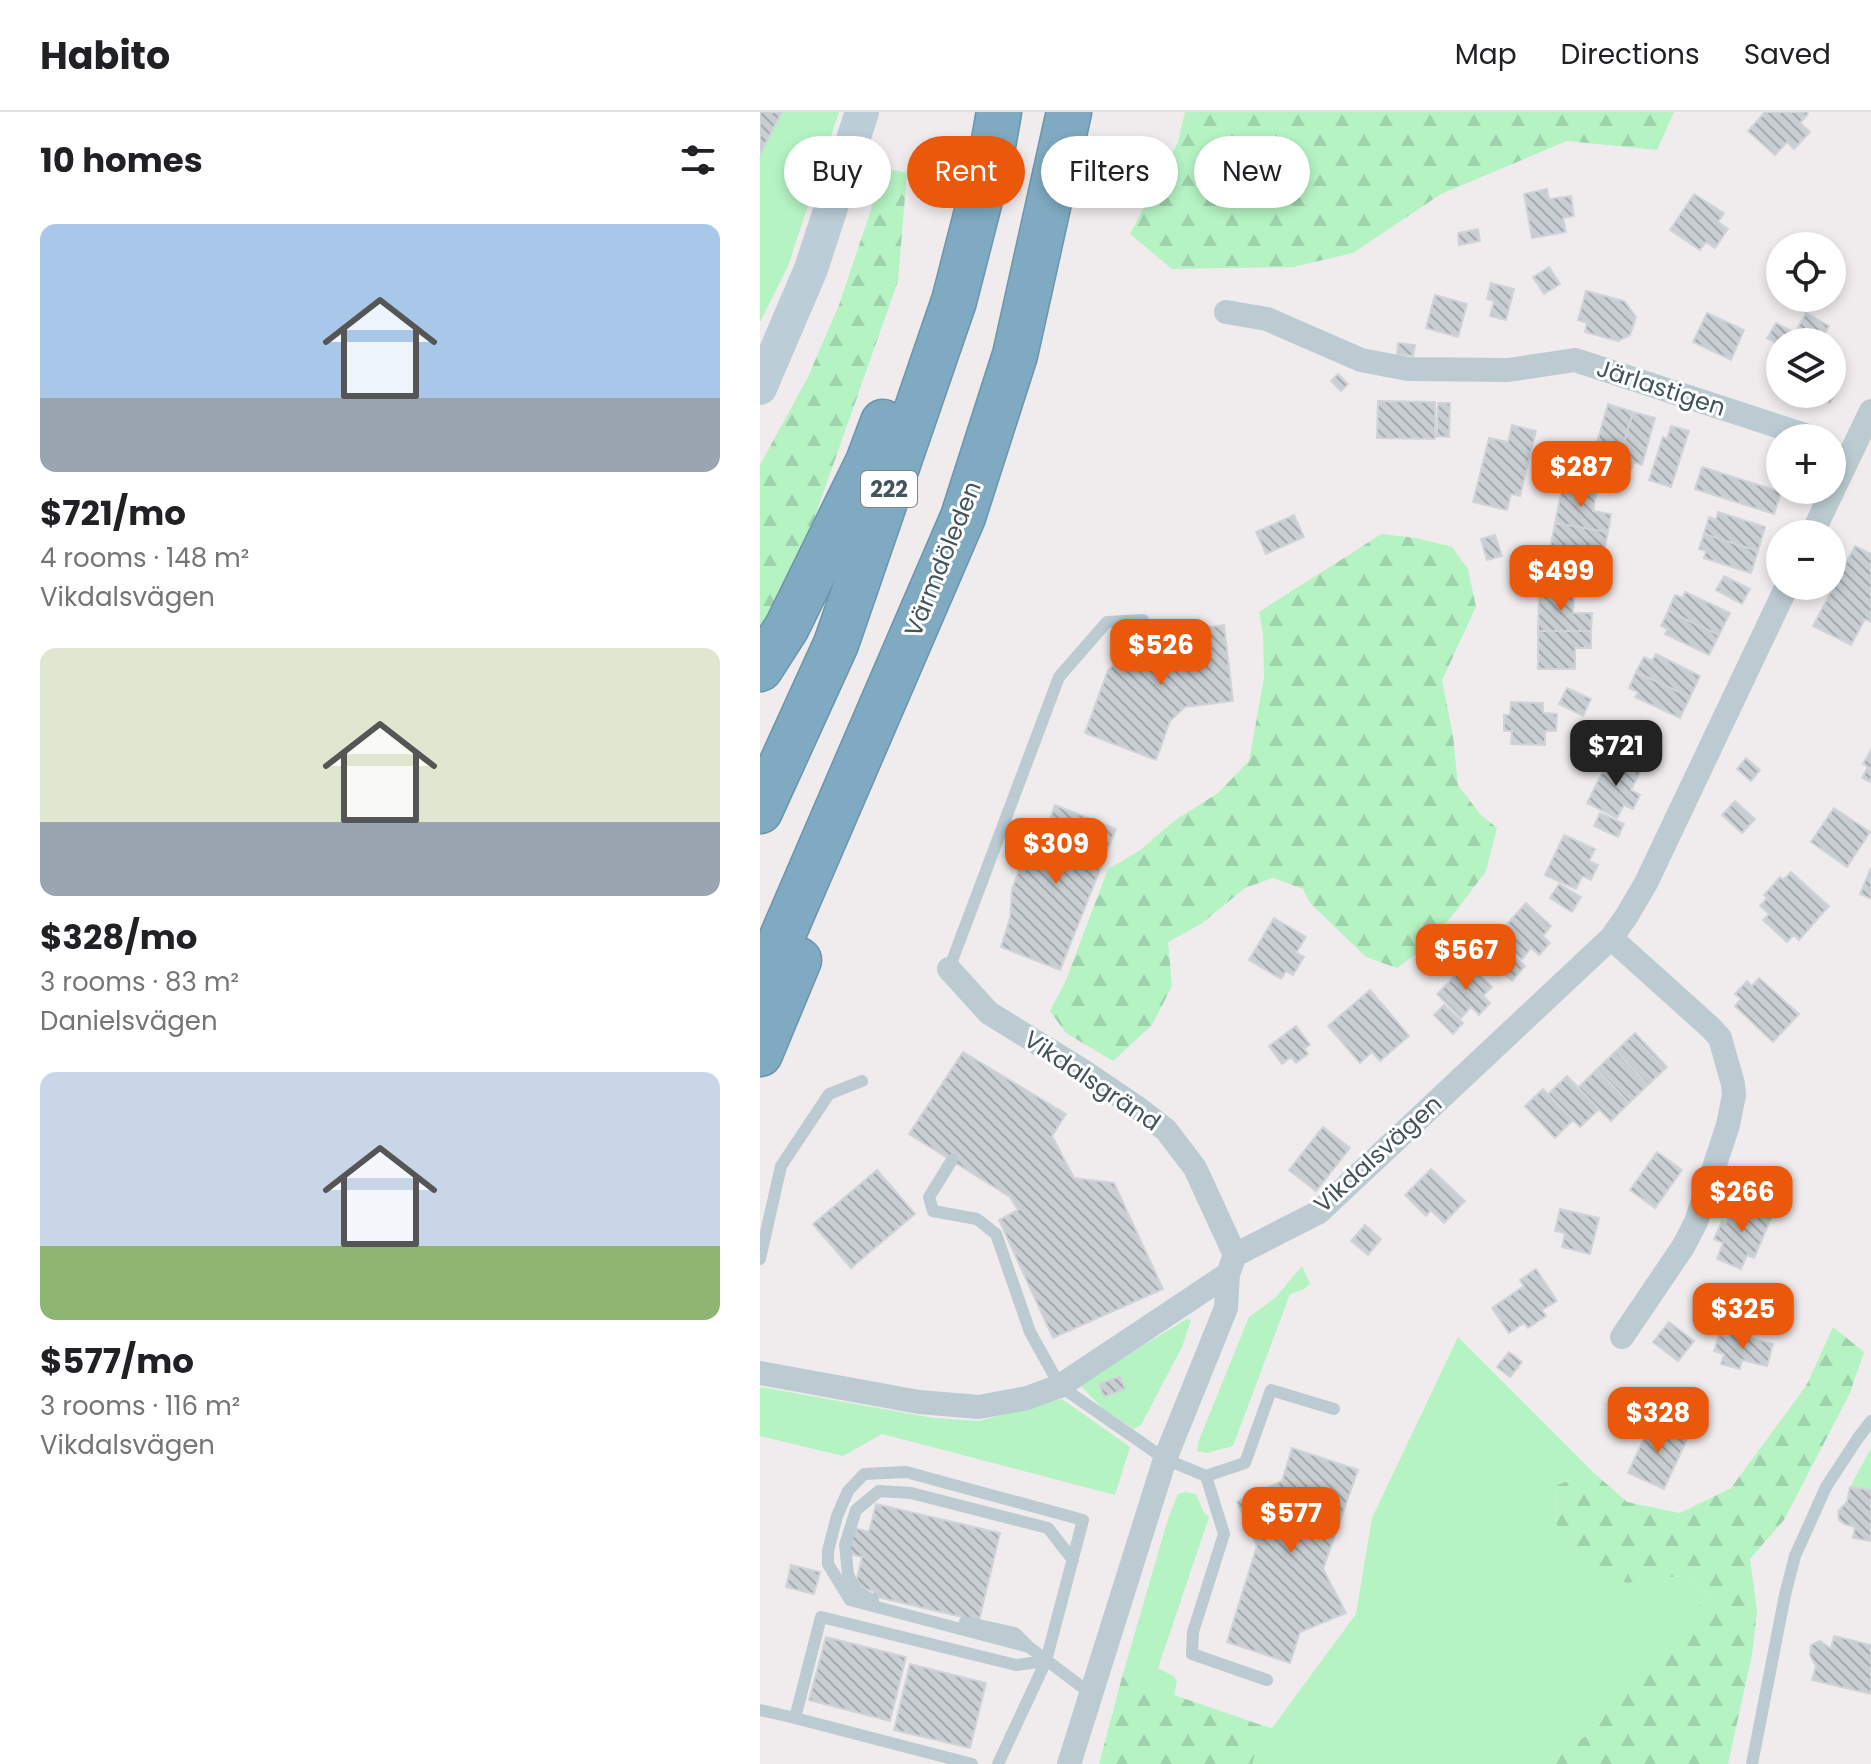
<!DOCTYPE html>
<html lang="en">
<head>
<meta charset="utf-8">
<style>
  :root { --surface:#fff; --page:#f6f6f6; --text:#202124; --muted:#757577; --line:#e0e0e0; --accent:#ea580c }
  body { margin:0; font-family:Poppins,sans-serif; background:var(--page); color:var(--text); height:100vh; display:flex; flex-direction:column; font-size:30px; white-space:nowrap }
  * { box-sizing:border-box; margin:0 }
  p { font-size:26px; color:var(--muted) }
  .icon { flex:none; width:44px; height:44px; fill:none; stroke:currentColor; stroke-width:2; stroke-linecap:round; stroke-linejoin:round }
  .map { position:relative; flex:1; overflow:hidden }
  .side { display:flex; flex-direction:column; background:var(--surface); width:760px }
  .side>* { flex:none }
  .top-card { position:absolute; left:24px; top:24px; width:760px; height:72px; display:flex; gap:16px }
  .fabs { position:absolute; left:1006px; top:120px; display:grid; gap:16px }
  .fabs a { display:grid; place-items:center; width:80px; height:80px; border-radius:50%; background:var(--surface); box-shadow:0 4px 12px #0003; font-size:40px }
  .price { position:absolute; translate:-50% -68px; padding:0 18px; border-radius:16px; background:var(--accent); color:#fff; font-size:26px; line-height:52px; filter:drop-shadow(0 2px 4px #0008) }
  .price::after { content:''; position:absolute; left:50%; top:48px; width:24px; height:18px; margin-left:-12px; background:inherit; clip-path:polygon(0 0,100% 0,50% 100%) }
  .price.selected { background:#222; color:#fff }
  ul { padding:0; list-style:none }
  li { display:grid; align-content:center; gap:16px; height:424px; padding:0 40px }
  li span { display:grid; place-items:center; height:248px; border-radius:16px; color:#555 }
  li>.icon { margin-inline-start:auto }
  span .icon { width:144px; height:144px; fill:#fffc; stroke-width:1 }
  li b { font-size:34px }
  h2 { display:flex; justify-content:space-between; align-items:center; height:96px; padding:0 40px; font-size:34px }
  .tag { padding:0 28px; border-radius:36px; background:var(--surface); box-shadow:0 4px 12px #0003; font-size:28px; line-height:72px }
  .tag.selected { background:var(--accent); color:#fff }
  header { display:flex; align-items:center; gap:48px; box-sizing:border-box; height:112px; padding:0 40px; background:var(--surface); border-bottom:2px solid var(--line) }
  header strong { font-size:38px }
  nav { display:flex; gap:44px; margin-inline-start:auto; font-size:28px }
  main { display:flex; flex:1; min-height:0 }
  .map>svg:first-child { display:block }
  .green { fill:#b5f3c3 }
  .forest { fill:url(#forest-firs) }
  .building { fill:url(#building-back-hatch); stroke:#d0d4d9; stroke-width:2 }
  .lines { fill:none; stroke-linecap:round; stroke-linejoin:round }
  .highway-casing { stroke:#6a95ad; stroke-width:47 }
  .lane { stroke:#bbcbd1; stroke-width:12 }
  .street { stroke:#bbcbd1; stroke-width:24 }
  .secondary { stroke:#bbcdd6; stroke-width:34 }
  .highway { stroke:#7faac1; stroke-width:44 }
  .labels { text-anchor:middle; stroke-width:6; stroke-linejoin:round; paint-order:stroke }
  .shield { fill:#fff; stroke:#7b878d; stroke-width:2 }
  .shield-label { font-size:22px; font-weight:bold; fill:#43545c }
  .street-label { font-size:24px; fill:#43545c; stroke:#fff }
</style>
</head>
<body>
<header>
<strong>Habito</strong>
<nav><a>Map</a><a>Directions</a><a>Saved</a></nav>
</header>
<main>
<section class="side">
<h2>10 homes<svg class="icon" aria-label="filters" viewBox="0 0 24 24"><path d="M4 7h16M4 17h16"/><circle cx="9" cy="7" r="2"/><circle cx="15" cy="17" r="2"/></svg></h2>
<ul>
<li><span style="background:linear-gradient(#a9c7e8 70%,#9aa5b1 0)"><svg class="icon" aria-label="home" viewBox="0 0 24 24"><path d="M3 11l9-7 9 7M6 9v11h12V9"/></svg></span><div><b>$721/mo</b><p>4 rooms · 148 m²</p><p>Vikdalsvägen</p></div></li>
<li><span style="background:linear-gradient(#dfe7d0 70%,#9aa5b1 0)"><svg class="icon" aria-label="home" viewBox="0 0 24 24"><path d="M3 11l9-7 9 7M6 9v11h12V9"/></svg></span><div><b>$328/mo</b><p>3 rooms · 83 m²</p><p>Danielsvägen</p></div></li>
<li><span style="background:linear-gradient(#c9d6e8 70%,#8fb573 0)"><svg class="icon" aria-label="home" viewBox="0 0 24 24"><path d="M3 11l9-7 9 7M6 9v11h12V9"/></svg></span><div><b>$577/mo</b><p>3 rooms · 116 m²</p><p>Vikdalsvägen</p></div></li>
</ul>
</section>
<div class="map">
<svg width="1111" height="1652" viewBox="0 0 1111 1652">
  <defs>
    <pattern id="forest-firs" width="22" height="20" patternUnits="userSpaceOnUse" patternTransform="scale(2)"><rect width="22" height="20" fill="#b5f3c3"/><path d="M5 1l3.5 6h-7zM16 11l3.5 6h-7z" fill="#9dd2aa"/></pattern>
    <pattern id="building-back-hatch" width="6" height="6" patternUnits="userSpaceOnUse" patternTransform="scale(2)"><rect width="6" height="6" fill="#c8ced2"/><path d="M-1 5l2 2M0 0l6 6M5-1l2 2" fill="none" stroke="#a4aaae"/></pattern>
  </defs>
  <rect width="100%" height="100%" fill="#f0eced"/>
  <!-- green -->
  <path class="green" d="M0,0H79L28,154L0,210Z
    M542,1154L550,1172L544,1177L530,1182L473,1334L447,1341L437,1339L439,1328L489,1205L515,1186Z
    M427,1207L431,1208L422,1235L381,1313L374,1317L344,1298L319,1272Z
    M698,1225L833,1360L797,1373L796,1412L834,1459L867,1471L928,1463L948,1483L919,1518L865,1570L835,1618L783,1652H492L504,1614L512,1616L596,1502L612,1406Z
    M0,1275L174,1306L219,1309L302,1287L370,1335L355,1383L122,1322L83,1344L0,1324Z
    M1111,1336V1378L1090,1375Z
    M425,1380L436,1382L443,1399L449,1405L398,1556L413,1564L417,1569L414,1584L362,1565L408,1407L418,1382Z"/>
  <!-- forest -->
  <path class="forest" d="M425,0H914L897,38L807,29L681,82L593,141L533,155L412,157L370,122L418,30Z
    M125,56L147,61L138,169L47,427L0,520V353L48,265L79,193Z
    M621,422L657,426L692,435L708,457L716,495L682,568L693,624L698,673L720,702L737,716L726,759L696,799L664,836L637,856L606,845L550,791L543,777L513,766L485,776L441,812L408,830L412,874L392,913L353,949L306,921L290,899L306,868L348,757L379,739L414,709L458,681L489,649L504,566L503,522L499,500C540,473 581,449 621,422Z
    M1073,1215L1104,1240L1090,1281L1024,1408L990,1447L997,1499L992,1543L968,1652H783L835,1618L865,1570L919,1518L948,1483L928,1463L867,1471L834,1459L796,1412L797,1373L833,1360L867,1390L920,1401L971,1376L1046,1274Z
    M362,1565L504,1614L492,1652H339Z"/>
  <!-- building -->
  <path class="building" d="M0,0H22L0,42Z
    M1005,0H1047L1048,2L1040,11L1050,20L1034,37L1027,30L1015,43L988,19Z
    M787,77L789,87L811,84L814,104L803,106L806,120L772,126L764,82Z
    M934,82L964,101L958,110L968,117L955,136L946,130L940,138L910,118Z
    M718,117L720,129L699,133L698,121Z
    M789,155L800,172L784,182L773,165Z
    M731,171L754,177L746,208L730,204L734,189L727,187Z
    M826,179L864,189L876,205L870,223L858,229L825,220L827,211L818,208Z
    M675,183L707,192L698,225L666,216Z
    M947,201L984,218L971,248L933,230Z
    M1046,201L1069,214L1061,229L1037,217Z
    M1016,211L1046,227L1044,230H1020V233L1007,226Z
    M638,231L655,233L653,244L637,242Z
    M1072,258L1084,264L1070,291L1054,282H1072Z
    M578,262L588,272L581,279L571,269Z
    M618,289L675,290V327L617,326Z
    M678,291H690L689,325L677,324Z
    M848,292L873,300L857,354L838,348L841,339L835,337Z
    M873,300L895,306L882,353L874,350L871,358L857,354Z
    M752,313L776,319L760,384L751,382L747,398L713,390L729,326L748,330Z
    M911,314L929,319L911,375L889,368L903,325L907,327Z
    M942,355L1021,380L1014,402L935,377Z
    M803,371L837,377L833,399L851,402L848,420L795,411Z
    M958,400L1005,415L998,439L944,422L949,405L956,408Z
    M534,403L544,425L506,442L496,420Z
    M795,411L848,420L844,437L829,435L825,455L788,448Z
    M944,422L998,439L991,461L944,446L946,439L939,437Z
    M735,423L742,444L727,448L721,427Z
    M1095,434L1111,442V510L1105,507L1091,533L1053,514Z
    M964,464L990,477L982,492L956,478Z
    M779,478H814L813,501H832L831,519H778Z
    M925,480L970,501L959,523L908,499L915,483L923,486Z
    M908,499L959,523L949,543L905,522L908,517L901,514Z
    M464,513L473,589L425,595L410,609L396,648L325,621L348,558L388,522Z
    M778,519H831V536H815V557H778Z
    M896,542L940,564L930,585L876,560L884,545L892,549Z
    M876,560L930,585L920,606L875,585L878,580L869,576Z
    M807,576L831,587L823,604L799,592Z
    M751,590L783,591V601L797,602L796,619H785V633L751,632L752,619H744V603H750Z
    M1111,638V670L1102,666L1108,655L1103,652Z
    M851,643L881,658L871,678L880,683L873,697L864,693L857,706L827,691Z
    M986,646L1000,658L991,669L977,657Z
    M975,689L995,707L982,721L962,703Z
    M295,693L356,717L300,858L241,835L250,806L252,777L266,740L288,712Z
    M1074,696L1110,720L1087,755L1051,730Z
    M840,701L864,712L858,725L834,714Z
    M804,723L835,737L829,749L838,753L831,768L822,764L816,777L785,763Z
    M1111,756V787L1100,782Z
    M1031,760L1069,794L1039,828L1034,823L1027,830L1003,808L1009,802L1000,794L1007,786L1004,783L1020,765L1023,768Z
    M799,772L821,785L812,800L790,786Z
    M766,791L791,814L783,824L790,831L779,843L771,836L762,847L736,824Z
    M514,806L546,825L536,841L544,845L533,863L526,859L521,867L489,848Z
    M736,829L765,854L752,869L723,844Z
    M708,851L732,875L723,884L730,891L719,903L711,895L701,906L677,882Z
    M999,866L1039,902L1013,930L975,894L981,887L975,882L987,869L992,874Z
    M610,878L649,924L620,949L612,940L600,951L568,914Z
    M684,893L703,911L693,922L674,903Z
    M536,914L550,933L544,936L548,942L536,951L531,945L522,952L509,934Z
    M875,921L907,955L888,973L856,939Z
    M856,939L888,973L869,991L837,957Z
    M203,940L306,1002L292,1024L314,1066L354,1071L403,1177L293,1226L239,1108L258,1098L250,1085L149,1022Z
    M837,957L869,991L851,1009L818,976Z
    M807,964L839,997L820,1015L788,982Z
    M783,977L813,1008L795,1026L765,994Z
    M563,1015L590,1036L556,1079L529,1058Z
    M897,1040L922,1058L895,1096L870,1078Z
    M671,1057L705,1089L684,1111L671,1098L666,1104L645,1083Z
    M117,1058L155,1102L91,1156L53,1112Z
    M985,1090L1013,1102L994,1146L987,1143L981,1157L957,1147L963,1131L954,1127L962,1109L966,1111L974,1095L982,1098Z
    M800,1097L839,1106L830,1142L802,1135L805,1121L795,1119Z
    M605,1113L621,1127L608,1143L591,1129Z
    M776,1157L797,1189L782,1198L786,1204L768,1216L764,1211L749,1221L732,1196L764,1174L760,1168Z
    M909,1210L934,1229L918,1249L893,1230Z
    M971,1221L1013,1232L1007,1254L982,1248L980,1257L961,1252L964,1242L954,1239L959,1223L969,1226Z
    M749,1240L762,1250L750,1265L737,1255Z
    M360,1264L365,1277L344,1285L339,1272Z
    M892,1309L928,1325L904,1377L868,1361Z
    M532,1336L598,1358L563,1457L586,1501L540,1520L530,1551L467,1530L497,1434L477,1390L522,1369Z
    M1090,1375L1111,1378V1429L1093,1426L1095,1415L1084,1412L1079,1408L1078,1399L1087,1390Z
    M116,1392L240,1421L219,1509L113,1484L114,1479L95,1475L102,1445L88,1442L94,1416L109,1420Z
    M31,1453L60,1460L54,1482L26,1475Z
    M1074,1524L1111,1533V1582L1052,1568L1056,1554L1050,1543L1051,1533L1060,1529L1071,1537Z
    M66,1525L146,1545L130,1609L49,1588Z
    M150,1552L226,1571L210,1636L134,1618Z"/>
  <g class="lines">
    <defs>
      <path id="highway" d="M0,557L27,515L108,350L123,310
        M0,699L76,532L194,189L231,45L239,0
        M0,876L203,405L255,243L309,0
        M0,942L39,848"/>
    </defs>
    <!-- highway casing -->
    <use href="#highway" class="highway-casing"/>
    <!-- lane -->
    <path class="lane" d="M189,857L299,565L347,510L383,508
      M192,1048L169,1085L173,1099L217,1107L236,1122L270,1220L300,1274L405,1347L446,1364
      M0,1147L21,1054L69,982L102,969
      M113,1488L95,1479L88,1462L85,1433L96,1398L119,1379L151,1381L288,1416L313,1448
      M205,1510L255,1521L268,1534
      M507,1568L432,1542L433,1520L464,1422L446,1364L485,1351L511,1278L574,1297
      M0,1598L35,1606
      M212,1652L35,1606L61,1505L256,1553L286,1549
      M238,1652L286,1549L323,1408L146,1360L104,1362L88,1379L77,1404L68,1439V1452L90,1488L269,1535L330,1581
      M992,1652L1025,1483L1035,1444L1066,1375L1098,1326L1111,1309"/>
    <!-- street -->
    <path class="street" d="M466,200L507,207L601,248L648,257L748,258L815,248L1054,326
      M1052,422L1111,299
      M851,826L951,916L960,926L973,972L974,983L968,1013L936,1110L923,1135L862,1225
      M189,857L229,901L323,959L379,997L406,1018L435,1056L475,1143
      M0,1261L159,1290L219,1295L267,1286L300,1274L468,1162
      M309,1652L405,1347L466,1196L468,1162L475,1143L559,1100L851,826L866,805L886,771L1027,474"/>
    <!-- secondary -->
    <path class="secondary" d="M0,276L51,157L102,0"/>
    <!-- highway -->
    <use href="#highway" class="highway"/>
  </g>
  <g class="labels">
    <!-- shield labels -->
    <rect class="shield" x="101" y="359" width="56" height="36" rx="6"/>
    <g class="shield-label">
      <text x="129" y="385">222</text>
    </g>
    <!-- street labels -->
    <g class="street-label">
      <text transform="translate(901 276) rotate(18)" y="8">Järlastigen</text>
      <text transform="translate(183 447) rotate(-68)" y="8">Värmdöleden</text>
      <text transform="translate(332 969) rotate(34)" y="8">Vikdalsgränd</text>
      <text transform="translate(618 1042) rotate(-42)" y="8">Vikdalsvägen</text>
    </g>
  </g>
</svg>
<div class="fabs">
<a><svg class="icon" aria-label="locate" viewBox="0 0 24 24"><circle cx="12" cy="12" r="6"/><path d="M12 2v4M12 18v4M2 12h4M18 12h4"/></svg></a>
<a><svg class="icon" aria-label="layers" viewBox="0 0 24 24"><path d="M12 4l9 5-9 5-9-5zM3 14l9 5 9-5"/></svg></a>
<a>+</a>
<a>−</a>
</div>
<b class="price" style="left:821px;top:397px">$287</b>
<b class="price" style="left:801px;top:501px">$499</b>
<b class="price" style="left:401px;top:575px">$526</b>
<b class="price selected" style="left:856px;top:676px">$721</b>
<b class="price" style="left:296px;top:774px">$309</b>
<b class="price" style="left:706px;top:880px">$567</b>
<b class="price" style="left:982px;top:1122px">$266</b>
<b class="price" style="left:983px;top:1239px">$325</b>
<b class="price" style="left:898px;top:1343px">$328</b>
<b class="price" style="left:531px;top:1443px">$577</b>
<div class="top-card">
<a class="tag">Buy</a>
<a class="tag selected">Rent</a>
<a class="tag">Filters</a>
<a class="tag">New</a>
</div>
</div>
</main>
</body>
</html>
